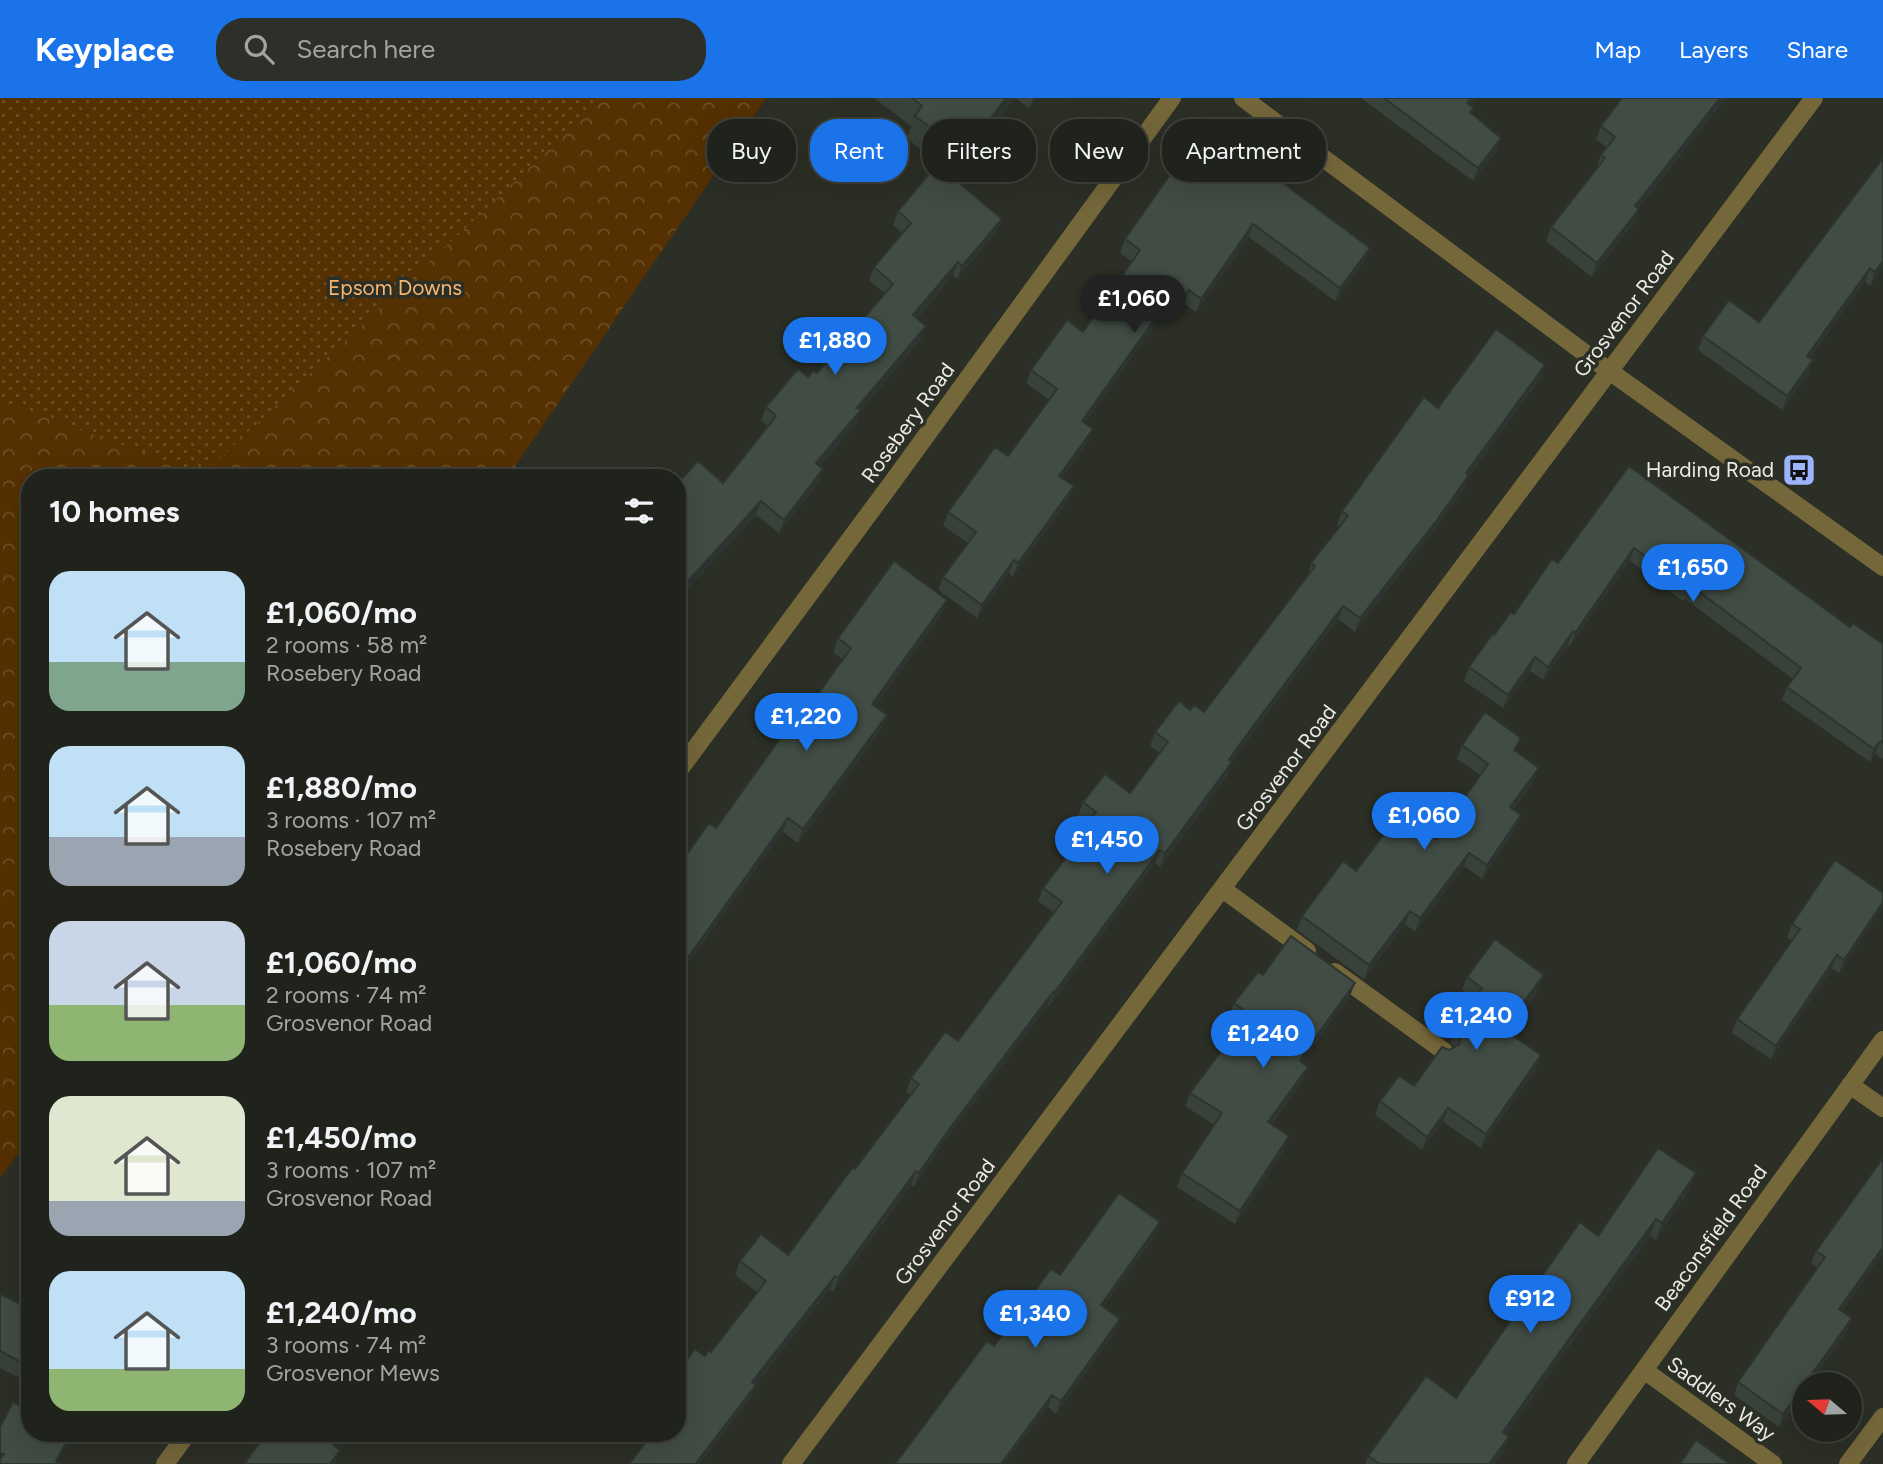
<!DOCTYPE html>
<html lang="en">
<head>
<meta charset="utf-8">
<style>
  :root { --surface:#20231c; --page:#2d2f29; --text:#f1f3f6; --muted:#a2a4a3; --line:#3d403b; --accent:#1a73e8 }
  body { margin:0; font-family:Figtree,sans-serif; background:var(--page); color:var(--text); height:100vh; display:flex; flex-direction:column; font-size:26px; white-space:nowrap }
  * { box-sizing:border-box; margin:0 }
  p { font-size:23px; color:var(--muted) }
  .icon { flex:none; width:38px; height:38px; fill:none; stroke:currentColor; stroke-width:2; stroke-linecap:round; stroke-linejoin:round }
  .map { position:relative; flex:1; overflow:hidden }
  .details { position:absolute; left:21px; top:371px; width:665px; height:973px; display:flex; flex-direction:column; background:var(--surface); border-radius:28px; box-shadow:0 7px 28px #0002,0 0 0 2px var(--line) }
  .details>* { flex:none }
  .guide { position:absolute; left:707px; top:21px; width:665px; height:63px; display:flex; gap:14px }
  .needle { width:46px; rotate:289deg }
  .controls { position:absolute; left:1792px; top:1274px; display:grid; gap:14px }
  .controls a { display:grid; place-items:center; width:70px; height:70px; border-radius:50%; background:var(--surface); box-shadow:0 7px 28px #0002,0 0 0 2px var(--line); font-size:35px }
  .price { position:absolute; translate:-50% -60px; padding:0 16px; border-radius:24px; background:var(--accent); color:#fff; font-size:23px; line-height:46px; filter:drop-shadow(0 2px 4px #0008) }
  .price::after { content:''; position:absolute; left:50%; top:42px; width:21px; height:16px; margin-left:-10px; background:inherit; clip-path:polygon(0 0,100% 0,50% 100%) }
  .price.selected { background:#222; color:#fff }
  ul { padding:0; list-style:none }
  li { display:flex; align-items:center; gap:21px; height:175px; padding:0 28px }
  li span { display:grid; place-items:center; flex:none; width:196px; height:140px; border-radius:21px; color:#555 }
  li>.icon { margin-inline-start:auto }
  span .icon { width:84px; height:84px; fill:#fffc; stroke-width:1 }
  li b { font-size:30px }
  h2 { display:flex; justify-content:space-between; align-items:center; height:84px; padding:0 28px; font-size:30px }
  .pill { padding:0 24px; border-radius:28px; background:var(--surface); box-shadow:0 7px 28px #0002,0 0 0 2px var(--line); font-size:24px; line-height:63px }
  .pill.selected { background:var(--accent); color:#fff }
  header { display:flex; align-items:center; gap:42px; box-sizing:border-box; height:98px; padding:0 35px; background:var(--accent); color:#fff }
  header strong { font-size:33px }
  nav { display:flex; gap:38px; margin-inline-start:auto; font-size:24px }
  .search { width:490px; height:63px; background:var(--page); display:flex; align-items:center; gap:18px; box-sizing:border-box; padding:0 24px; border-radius:28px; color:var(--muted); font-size:26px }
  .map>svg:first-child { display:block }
  .grass { fill:url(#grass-dots) }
  .forest { fill:url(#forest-crowns) }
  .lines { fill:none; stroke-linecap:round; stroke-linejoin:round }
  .street { stroke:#74673a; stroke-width:18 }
  .wall { fill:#38413a }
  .shaded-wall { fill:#2e3530 }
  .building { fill:#414c44; stroke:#2e3530; stroke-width:2 }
  .labels { text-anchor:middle; stroke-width:7; stroke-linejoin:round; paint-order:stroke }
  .park-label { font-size:21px; fill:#f8b471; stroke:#2b2f25 }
  .street-label { font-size:21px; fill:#eaece5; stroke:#2b2f25 }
  .poi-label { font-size:21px; fill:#eaece5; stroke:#2b2f25; text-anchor:end }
</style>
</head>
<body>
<header>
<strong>Keyplace</strong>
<div class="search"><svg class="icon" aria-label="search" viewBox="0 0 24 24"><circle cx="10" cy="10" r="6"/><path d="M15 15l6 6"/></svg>Search here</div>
<nav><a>Map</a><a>Layers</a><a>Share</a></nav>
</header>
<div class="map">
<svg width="1883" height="1366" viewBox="0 0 1883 1366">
  <defs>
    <pattern id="grass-dots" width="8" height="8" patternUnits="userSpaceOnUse" patternTransform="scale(1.75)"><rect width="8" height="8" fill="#553002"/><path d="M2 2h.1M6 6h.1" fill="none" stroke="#6e4e27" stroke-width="1.8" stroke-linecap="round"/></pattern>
    <pattern id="forest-crowns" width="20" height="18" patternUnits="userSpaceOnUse" patternTransform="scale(1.75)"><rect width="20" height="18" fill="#553002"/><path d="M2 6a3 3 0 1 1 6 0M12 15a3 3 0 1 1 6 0" fill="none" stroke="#6e4e27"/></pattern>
  </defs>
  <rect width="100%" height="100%" fill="#2b2f25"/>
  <!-- grass -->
  <path class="grass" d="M0,0H766L507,380H30V1039L0,1080Z"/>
  <!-- forest -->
  <path class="forest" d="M598,0H766L507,380H30V1039L0,1080V303L203,376L588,15Z"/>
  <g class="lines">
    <!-- street -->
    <path class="street" d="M1243,0L1594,262L1883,469
      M677,675L891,386L1172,0
      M1224,792L1307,853
      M1335,874L1445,954
      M1850,987L1883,1010
      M1644,1272L1773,1366
      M165,1366L188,1335
      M791,1366L1814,0
      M1576,1366L1883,942
      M1848,1366L1883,1319"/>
  </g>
  <!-- wall -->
  <path class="wall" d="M874,0H1037L1029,10L1015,0L954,81L997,134L957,181L953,177L917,221L921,242L860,314L856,326L820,368L819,384L779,435L756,417L677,503V386L723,385L768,328L761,323L766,309L808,279L817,275L885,196L869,182L874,169L902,135L893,127L898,113L936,67L921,55L922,53L907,40L911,28Z
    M1361,0H1475L1471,7L1474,10L1472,15L1501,40L1497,53L1473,83Z
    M1726,0L1638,111H1639L1634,125L1592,179L1546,143L1551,129L1596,71L1601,57L1607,50L1596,41L1601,28Z
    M1883,60V170L1870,188L1865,184L1810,260L1813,262L1808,276L1782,312L1698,252L1703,238L1759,224Z
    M1172,65L1365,163L1335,203L1249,139L1196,214L1184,206L1176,218L1166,211L1085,325L1088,344L1062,380L1069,401L1013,479L1009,475L977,520L938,492L943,479L968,445L943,428L948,414L1008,358L1049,302L1026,285L1031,272L1083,234L1132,164L1120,155L1125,141L1168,79Z
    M1545,267L1540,281L1468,380L1464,391L1432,435L1355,534L1338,521L1237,657L1232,664L1227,678L1201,714L1160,769L1155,765L1049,909L1048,907L945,1043L914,1089L911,1087L833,1194L830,1191L755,1288L751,1300L677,1335L705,1258L711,1254L757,1194L735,1177L740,1163L788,1157L855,1071L911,997L906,994L911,980L958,943L1054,815L1038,803L1043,790L1088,729L1089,726L1078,718L1083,704L1130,695L1160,655L1150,648L1155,634L1190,612L1204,614L1307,480L1311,465L1339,429L1337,427L1342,413L1438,310Z
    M1629,368L1850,529L1883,546V661L1875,656L1870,664L1782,602L1787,589L1793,581L1685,501L1683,503L1630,463L1570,548L1568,547L1543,582L1530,573L1503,610L1464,583L1469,569L1494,537L1558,465Z
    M942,516L875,609L887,617L882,631L798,745L783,734L716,730L813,603L843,562L833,554L838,540Z
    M1462,647L1516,654L1534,683L1513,712L1516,731L1482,781L1464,768L1415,834L1405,826L1364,881L1297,832L1302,818L1356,773L1436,741L1480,677L1457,661Z
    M1882,811L1839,875L1832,871L1771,961L1732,935L1737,921L1792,843L1787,839L1792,826Z
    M1263,877L1355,885L1350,898L1302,964L1308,969L1303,982L1272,1026L1285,1051L1235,1126L1177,1089L1182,1075L1214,1027L1185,1008L1190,995L1241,927L1229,919L1234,905Z
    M1467,879L1539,891L1507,934L1541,957L1536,971L1481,1050L1443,1024L1422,1052L1375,1017L1380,1003L1414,988L1449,952L1455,949L1450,944L1452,940L1451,939L1456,925L1474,901L1462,892Z
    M1883,1060V1155L1842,1213L1852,1220L1847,1233L1779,1329L1734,1297L1738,1284L1818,1170L1811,1165L1816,1153Z
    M1690,1091L1656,1142L1650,1138L1560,1261L1506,1337L1503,1355L1495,1366H1365L1368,1358L1456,1300Z
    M1156,1137L1103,1209L1116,1233L1056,1316L1048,1309L994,1248L1060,1177Z
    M0,1195L30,1211V1285L0,1270Z"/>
  <!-- shaded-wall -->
  <path class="shaded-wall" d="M1006,0H1015L954,81L962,58Z
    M1033,0H1037L1029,10Z
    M1471,0H1475L1473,4L1463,18L1467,5Z
    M1720,0H1726L1630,121L1635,108Z
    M1501,40L1497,53L1473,83L1478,70Z
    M1639,111L1634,125L1592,179L1597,165Z
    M1002,121L997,134L957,181L962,168Z
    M1253,126L1249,139L1196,214L1201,201Z
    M1370,150L1365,163L1335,203L1340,190Z
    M1883,163V170L1870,188L1875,174Z
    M958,164L953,177L908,231L913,217Z
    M1870,170L1865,184L1802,272L1807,258Z
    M1189,192L1184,206L1176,218L1181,204Z
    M1171,198L1166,211L1077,336L1082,323Z
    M926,228L921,242L860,314L856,326L811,379L816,365L857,310Z
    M1813,262L1808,276L1782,312L1787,298Z
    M1545,267L1540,281L1468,380L1464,391L1432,435L1355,534L1360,520Z
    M1093,331L1088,344L1054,391L1059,378Z
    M823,371L819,384L779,435L784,422Z
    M1074,388L1069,401L1013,479L1018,465Z
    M761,403L756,417L677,503V498L680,492Z
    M1634,450L1630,463L1570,548L1575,535Z
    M1014,462L1009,475L977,520L982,507Z
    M947,502L942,516L867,620L872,606Z
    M1343,508L1338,521L1224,675L1229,662L1242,643Z
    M1573,533L1568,547L1543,582L1548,569Z
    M1535,559L1530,573L1503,610L1508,597Z
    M887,617L882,631L798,745L803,731Z
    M1880,643L1875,656L1870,664L1874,651Z
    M1232,664L1227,678L1160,769L1165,755Z
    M1539,670L1534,683L1505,723L1510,709Z
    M1521,717L1516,731L1482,781L1487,767Z
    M788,720L783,734L677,882V875Z
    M1160,752L1155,765L1049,909L1054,895Z
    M1469,755L1464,768L1415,834L1420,820Z
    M1883,804L1882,811L1839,875L1844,862Z
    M1410,813L1405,826L1364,881L1369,867Z
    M1837,857L1832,871L1771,961L1776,948Z
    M1544,877L1539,891L1498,945L1503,931Z
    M1355,885L1350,898L1302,965L1300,963L1307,951Z
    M1053,894L1048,907L945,1043L914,1089L919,1075L950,1030Z
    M1541,957L1536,971L1481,1050L1486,1036Z
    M1308,969L1303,982L1264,1037L1268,1024Z
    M1448,1010L1443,1024L1422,1052L1427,1039Z
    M1289,1038L1285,1051L1235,1126L1240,1113Z
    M916,1073L911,1087L833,1194L838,1180Z
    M1696,1075L1690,1091L1656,1142L1662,1125Z
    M1656,1121L1650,1138L1560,1261L1497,1351L1503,1334L1566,1245Z
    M1160,1124L1156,1137L1096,1219L1101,1207Z
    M1883,1149V1155L1834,1223L1839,1211Z
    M835,1178L830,1191L755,1288L751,1300L700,1366H695L752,1284Z
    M1852,1220L1847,1233L1809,1286H1805Z
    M1120,1221L1116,1233L1056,1316L1061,1303Z
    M1804,1287V1293L1779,1329L1783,1316Z
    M1052,1297L1048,1309L1005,1366H1001Z
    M71,1335L66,1349L56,1366H55Z
    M337,1335H342L325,1358L330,1344Z
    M1509,1339L1503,1355L1495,1366H1489Z
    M340,1352L335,1366H330Z"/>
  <!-- building -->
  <path class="building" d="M912,0H1006L962,58L929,33L931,30L915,18L922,8Z
    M1384,0H1471L1467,5L1474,10L1470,14L1501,40L1478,70Z
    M1622,0H1720L1635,108L1639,111L1597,165L1551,129L1605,60L1601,57L1615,39L1601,28Z
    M1203,25L1370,150L1340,190L1253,126L1201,201L1189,192L1181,204L1171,198L1082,323L1093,331L1059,378L1074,388L1018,465L1014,462L982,507L943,479L976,434L948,414L995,349L1008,358L1057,291L1031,272L1067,222L1083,234L1140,152L1125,141L1176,68L1172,65Z
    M1883,60V163L1875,174L1870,170L1807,258L1813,262L1787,298L1703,238L1729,202L1759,224Z
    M937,66L1002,121L962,168L958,164L913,217L926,228L857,310L861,312L816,365L823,371L784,422L761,403L680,492L677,489V386L698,363L723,385L776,318L766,309L798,271L808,279L813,273L817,275L893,186L874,169L911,125L898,113Z
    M1496,231L1545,267L1466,375L1469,377L1437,422L1360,520L1343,508L1242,643L1229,662L1232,664L1165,755L1160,752L1054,895L1053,894L950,1030L919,1075L916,1073L838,1180L835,1178L752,1284L756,1287L695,1366H629L653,1335H677V1274L695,1251L705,1258L709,1252L711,1254L766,1183L740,1163L761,1136L788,1157L853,1069L855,1071L919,986L911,980L945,934L958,943L1062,804L1043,790L1095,721L1092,719L1096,714L1083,704L1105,676L1130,695L1168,644L1155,634L1179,603L1190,612L1194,607L1204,614L1315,468L1311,465L1348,418L1342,413L1424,299L1438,310Z
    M1629,368L1850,529L1853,525L1883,546V645L1880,643L1874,651L1787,589L1801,570L1690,487L1688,490L1634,450L1575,535L1573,533L1548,569L1535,559L1508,597L1469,569L1493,535L1494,537L1511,514L1514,516L1552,461L1558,465Z
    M894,463L947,502L872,606L887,617L803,731L788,720L677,875V770L709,725L716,730L809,600L813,603L851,550L838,540Z
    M1485,614L1521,640L1514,652L1539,670L1510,709L1521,717L1487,767L1469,755L1420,820L1410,813L1369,867L1302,818L1343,763L1356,773L1400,715L1436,741L1488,666L1462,647Z
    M1835,762L1883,795V804L1844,862L1837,857L1776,948L1737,921L1800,831L1792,826Z
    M1291,838L1355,885L1307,951L1300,963L1308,969L1268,1024L1289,1038L1240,1113L1182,1075L1222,1015L1190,995L1249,916L1234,905L1258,874L1263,877Z
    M1495,841L1544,877L1503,931L1541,957L1486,1036L1448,1010L1427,1039L1380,1003L1399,978L1414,988L1442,949L1449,952L1459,946L1461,936L1455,930L1458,927L1456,925L1482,890L1467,879Z
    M1658,1050L1696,1075L1662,1125L1656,1121L1566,1245L1503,1334L1509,1339L1489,1366H1380L1368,1358L1426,1278L1456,1300L1580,1124L1598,1138Z
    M1883,1060V1149L1839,1211L1852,1220L1783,1316L1738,1284L1825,1159L1816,1153Z
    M1119,1095L1160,1124L1101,1207L1120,1221L1061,1303L1052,1297L1001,1366H895L987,1243L994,1248L1051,1171L1060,1177Z
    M0,1196L30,1211V1269L0,1253Z
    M13,1304L30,1313V1335H71L56,1363L60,1366H0V1361L4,1356L0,1355V1329Z
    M267,1335H337L330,1344L340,1352L330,1366H244Z
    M1696,1342L1730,1366H1680Z"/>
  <!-- icons -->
  <defs>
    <symbol id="bus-square" viewBox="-11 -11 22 22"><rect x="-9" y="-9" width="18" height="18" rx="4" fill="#9cb4fd" stroke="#2b2f25"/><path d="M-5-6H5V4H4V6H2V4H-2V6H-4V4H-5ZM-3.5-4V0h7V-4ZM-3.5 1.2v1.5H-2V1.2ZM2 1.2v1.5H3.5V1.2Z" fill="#111"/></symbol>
  </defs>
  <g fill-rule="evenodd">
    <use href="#bus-square" x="1780" y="353" width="38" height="38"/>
  </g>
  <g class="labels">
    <!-- park labels -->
    <g class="park-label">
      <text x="395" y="197">Epsom Downs</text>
    </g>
    <!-- street labels -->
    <g class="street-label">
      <text transform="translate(1624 216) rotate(-53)" y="7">Grosvenor Road</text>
      <text transform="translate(908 325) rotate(-54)" y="7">Rosebery Road</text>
      <text transform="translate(1286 670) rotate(-53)" y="7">Grosvenor Road</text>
      <text transform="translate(945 1124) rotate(-53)" y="7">Grosvenor Road</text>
      <text transform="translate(1711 1140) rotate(-54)" y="7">Beaconsfield Road</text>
      <text transform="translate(1721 1301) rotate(36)" y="7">Saddlers Way</text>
    </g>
    <!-- poi labels -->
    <g class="poi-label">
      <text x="1774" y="379">Harding Road</text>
    </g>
  </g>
</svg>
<div class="controls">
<a><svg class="needle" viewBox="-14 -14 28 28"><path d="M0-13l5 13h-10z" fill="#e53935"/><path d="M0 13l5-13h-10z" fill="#a2a4a3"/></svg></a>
</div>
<b class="price selected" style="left:1134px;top:237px">£1,060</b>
<b class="price" style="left:835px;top:279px">£1,880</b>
<b class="price" style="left:1693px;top:506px">£1,650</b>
<b class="price" style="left:806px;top:655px">£1,220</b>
<b class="price" style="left:1424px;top:754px">£1,060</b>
<b class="price" style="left:1107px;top:778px">£1,450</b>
<b class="price" style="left:1476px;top:954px">£1,240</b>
<b class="price" style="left:1263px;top:972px">£1,240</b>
<b class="price" style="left:1530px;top:1237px">£912</b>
<b class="price" style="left:1035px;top:1252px">£1,340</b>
<div class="guide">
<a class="pill">Buy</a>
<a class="pill selected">Rent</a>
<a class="pill">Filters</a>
<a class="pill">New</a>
<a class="pill">Apartment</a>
</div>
<section class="details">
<h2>10 homes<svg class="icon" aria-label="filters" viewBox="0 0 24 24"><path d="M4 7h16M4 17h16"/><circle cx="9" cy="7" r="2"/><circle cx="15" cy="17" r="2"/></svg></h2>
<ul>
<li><span style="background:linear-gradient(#bfe0f5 65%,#7fa58c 0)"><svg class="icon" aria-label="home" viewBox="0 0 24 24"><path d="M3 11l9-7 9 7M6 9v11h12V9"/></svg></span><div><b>£1,060/mo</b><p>2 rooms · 58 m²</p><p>Rosebery Road</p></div></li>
<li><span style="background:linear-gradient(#bfe0f5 65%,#9aa5b1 0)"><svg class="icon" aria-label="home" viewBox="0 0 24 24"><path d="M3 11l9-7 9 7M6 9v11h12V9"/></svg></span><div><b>£1,880/mo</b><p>3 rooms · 107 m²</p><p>Rosebery Road</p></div></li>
<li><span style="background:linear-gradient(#c9d6e8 60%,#8fb573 0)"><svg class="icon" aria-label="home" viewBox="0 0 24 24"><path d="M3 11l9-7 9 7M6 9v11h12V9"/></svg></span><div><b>£1,060/mo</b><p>2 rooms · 74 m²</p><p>Grosvenor Road</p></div></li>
<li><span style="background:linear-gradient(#dfe7d0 75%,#9aa5b1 0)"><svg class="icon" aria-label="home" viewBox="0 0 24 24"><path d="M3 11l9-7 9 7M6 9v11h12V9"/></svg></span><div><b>£1,450/mo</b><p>3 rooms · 107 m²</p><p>Grosvenor Road</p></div></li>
<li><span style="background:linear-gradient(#bfe0f5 70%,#8fb573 0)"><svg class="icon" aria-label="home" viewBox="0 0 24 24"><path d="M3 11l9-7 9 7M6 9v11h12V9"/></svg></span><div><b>£1,240/mo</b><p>3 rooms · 74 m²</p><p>Grosvenor Mews</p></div></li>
</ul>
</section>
</div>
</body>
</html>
